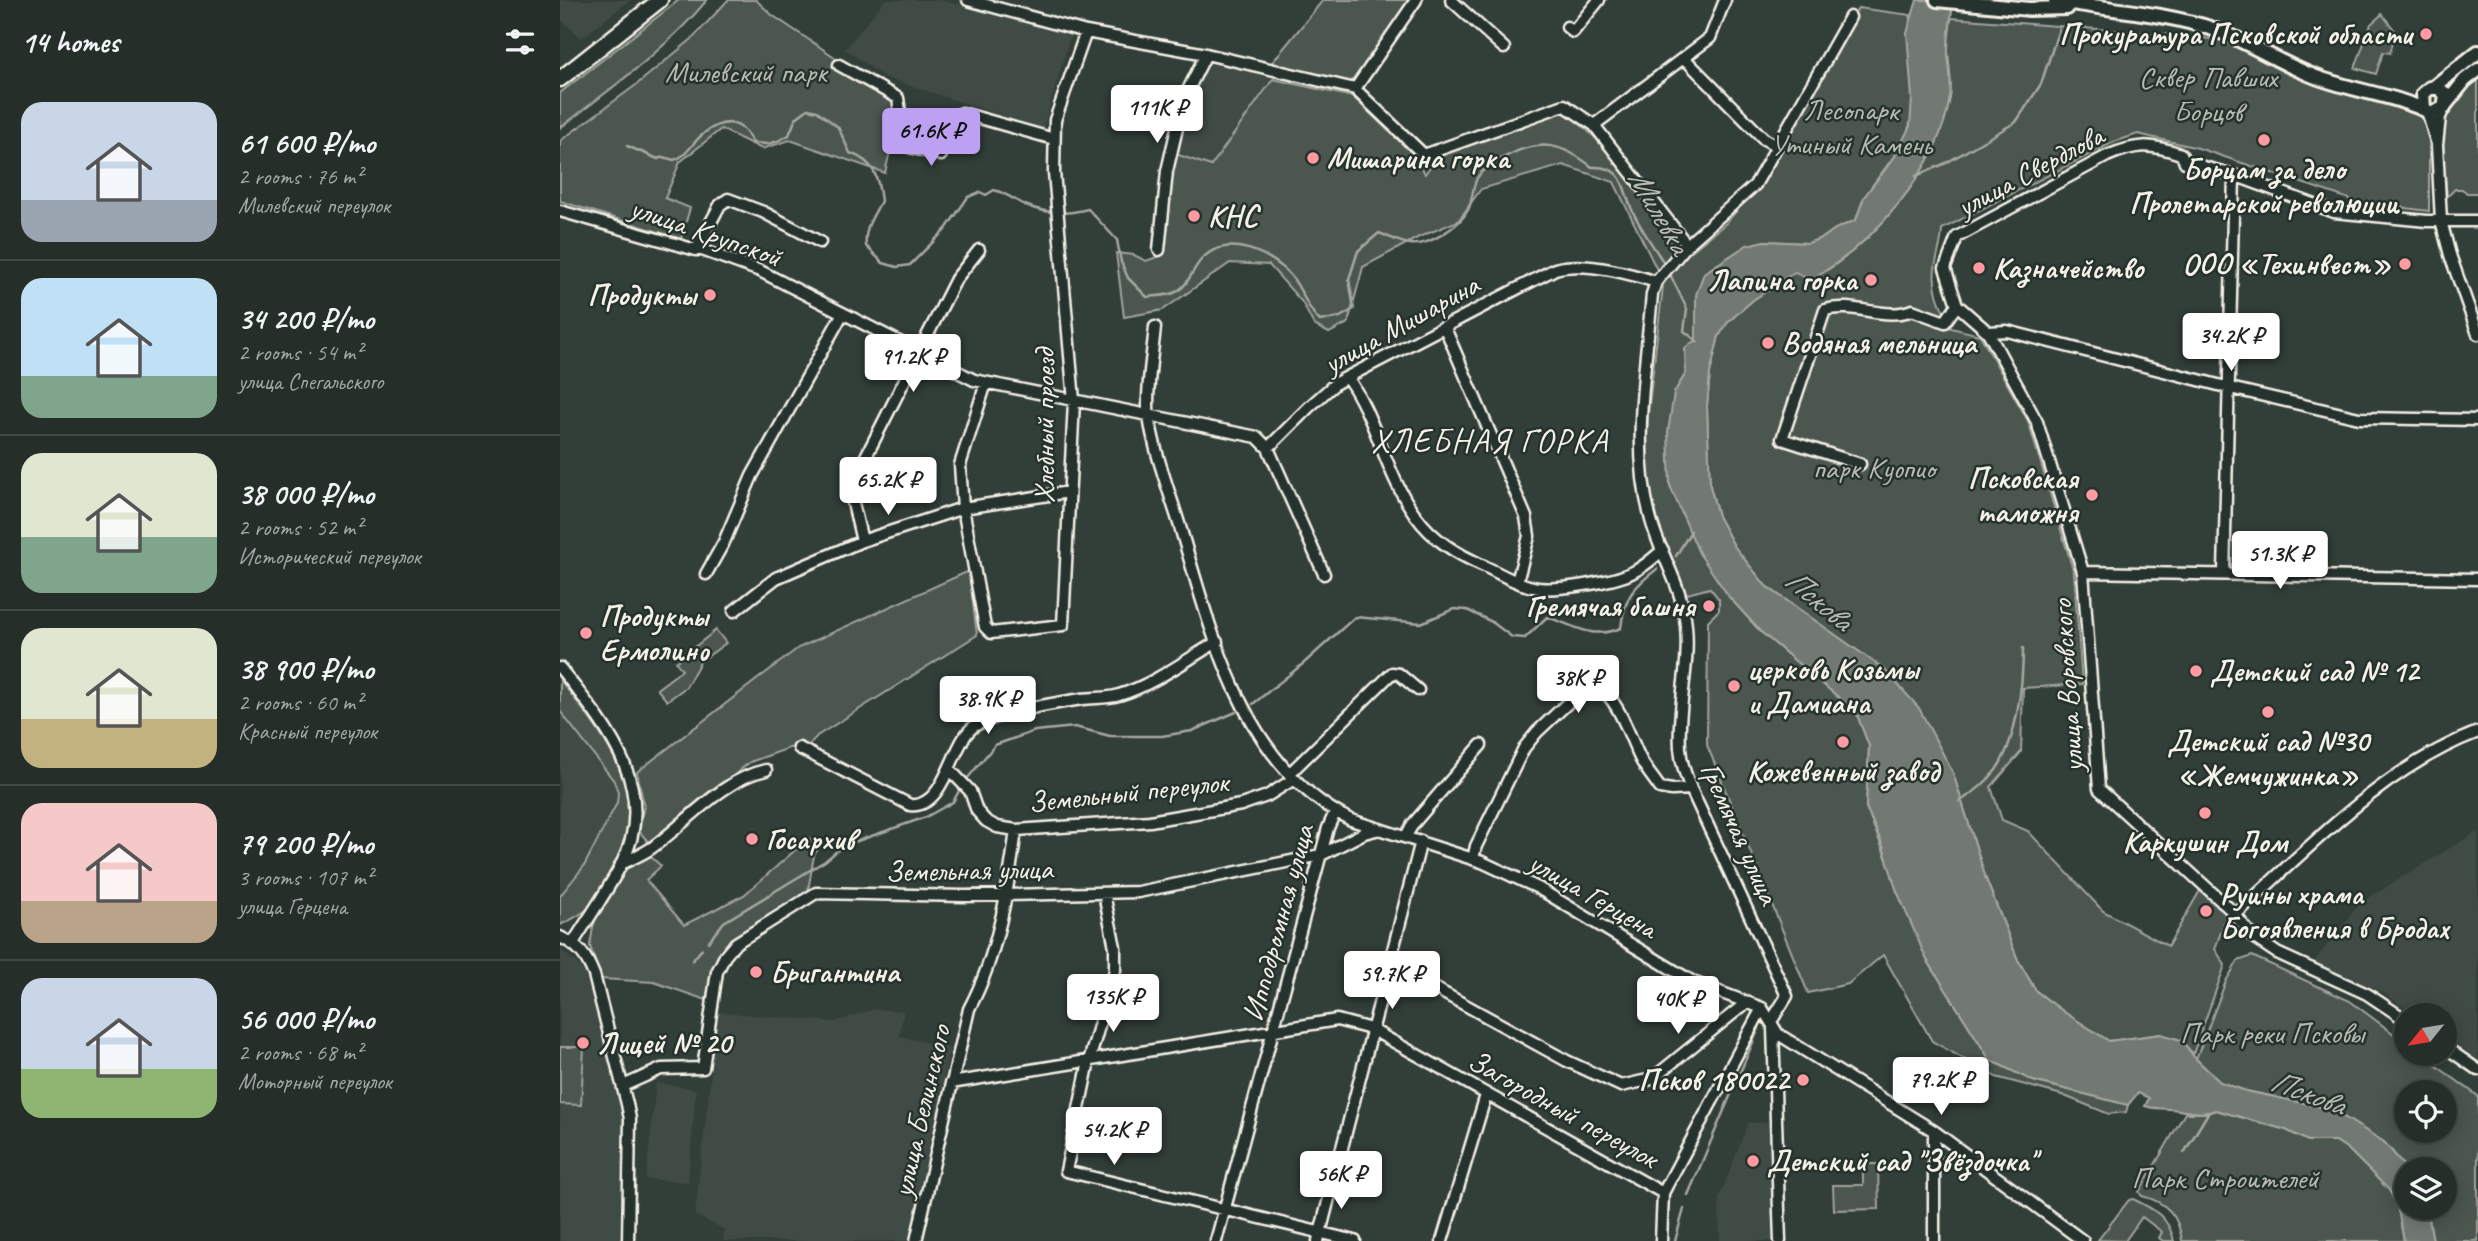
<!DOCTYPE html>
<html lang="en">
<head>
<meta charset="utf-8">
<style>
  :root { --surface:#262e2a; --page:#2e3632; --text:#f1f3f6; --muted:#a4a8a8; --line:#424a47; --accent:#bca0f2 }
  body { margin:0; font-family:Caveat,sans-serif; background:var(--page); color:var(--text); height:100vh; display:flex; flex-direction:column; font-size:26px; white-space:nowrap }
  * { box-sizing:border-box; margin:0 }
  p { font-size:23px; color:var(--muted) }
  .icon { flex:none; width:38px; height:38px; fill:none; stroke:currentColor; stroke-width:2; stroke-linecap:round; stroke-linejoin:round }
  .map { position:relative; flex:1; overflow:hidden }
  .details { display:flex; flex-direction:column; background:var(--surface); width:560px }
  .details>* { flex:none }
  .needle { width:46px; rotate:240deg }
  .buttons { position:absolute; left:1834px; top:1003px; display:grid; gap:14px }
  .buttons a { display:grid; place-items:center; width:63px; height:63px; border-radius:50%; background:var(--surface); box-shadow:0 4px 18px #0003,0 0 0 2px var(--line); font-size:35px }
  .price { position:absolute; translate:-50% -60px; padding:0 16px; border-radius:7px; background:#fff; color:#222; font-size:23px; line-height:46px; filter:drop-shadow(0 2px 4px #0008) }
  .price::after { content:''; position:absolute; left:50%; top:42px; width:21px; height:16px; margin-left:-10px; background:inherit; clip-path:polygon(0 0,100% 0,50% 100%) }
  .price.current { background:var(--accent); color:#111 }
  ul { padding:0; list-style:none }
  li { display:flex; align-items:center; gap:21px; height:175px; padding:0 21px }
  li+li { border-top:2px solid var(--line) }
  li span { display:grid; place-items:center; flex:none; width:196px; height:140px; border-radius:21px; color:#555 }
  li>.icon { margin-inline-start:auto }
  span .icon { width:84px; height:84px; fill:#fffc; stroke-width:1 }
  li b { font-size:30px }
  h2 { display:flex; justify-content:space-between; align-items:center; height:84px; padding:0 21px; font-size:30px }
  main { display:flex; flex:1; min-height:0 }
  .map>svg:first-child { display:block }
  .built { fill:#404b44 }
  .green { fill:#4c564f; stroke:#a0a49c; stroke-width:2; fill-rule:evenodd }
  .water { fill:#727972; stroke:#a6a9a1; stroke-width:2 }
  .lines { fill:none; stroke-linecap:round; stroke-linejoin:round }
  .stream { stroke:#a6a9a1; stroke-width:2.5 }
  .minor-casing { stroke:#f4f1e8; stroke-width:15 }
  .tertiary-casing { stroke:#f4f1e8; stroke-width:18 }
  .secondary-casing { stroke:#f4f1e8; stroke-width:19 }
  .minor { stroke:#26332d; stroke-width:10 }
  .tertiary { stroke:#26332d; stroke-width:12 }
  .secondary { stroke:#26332d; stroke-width:14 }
  .poi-dot { fill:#ff9aa2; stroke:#26332d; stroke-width:2.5 }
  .labels { text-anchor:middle; stroke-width:5; stroke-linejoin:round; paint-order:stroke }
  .poi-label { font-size:30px; font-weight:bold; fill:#f4f1e8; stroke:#26332d; text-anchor:start }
  .park-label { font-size:30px; fill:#b9bbb2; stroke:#26332d }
  .street-label { font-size:30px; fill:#f4f1e8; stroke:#26332d }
  .water-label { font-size:32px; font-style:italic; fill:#babbb3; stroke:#26332d }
  .quarter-label { font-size:33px; letter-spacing:2px; fill:#f4f1e8; stroke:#26332d }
</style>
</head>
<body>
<main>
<section class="details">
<h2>14 homes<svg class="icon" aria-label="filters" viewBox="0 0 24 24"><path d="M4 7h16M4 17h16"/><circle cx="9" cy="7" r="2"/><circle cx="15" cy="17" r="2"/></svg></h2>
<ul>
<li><span style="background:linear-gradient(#c9d6e8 70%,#9aa5b1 0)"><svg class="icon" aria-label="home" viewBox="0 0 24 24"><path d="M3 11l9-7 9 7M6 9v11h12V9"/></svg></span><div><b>61 600 ₽/mo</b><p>2 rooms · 76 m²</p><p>Милевский переулок</p></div></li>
<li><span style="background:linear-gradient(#bfe0f5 70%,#7fa58c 0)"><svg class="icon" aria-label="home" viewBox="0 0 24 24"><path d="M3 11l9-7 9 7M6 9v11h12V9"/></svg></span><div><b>34 200 ₽/mo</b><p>2 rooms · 54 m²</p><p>улица Спегальского</p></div></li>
<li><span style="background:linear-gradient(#dfe7d0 60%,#7fa58c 0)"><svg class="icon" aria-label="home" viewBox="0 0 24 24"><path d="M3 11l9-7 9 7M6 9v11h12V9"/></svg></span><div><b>38 000 ₽/mo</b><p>2 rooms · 52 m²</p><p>Исторический переулок</p></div></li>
<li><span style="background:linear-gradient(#dfe7d0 65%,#c2b280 0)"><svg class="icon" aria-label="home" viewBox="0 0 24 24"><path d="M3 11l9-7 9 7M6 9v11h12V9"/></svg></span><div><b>38 900 ₽/mo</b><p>2 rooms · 60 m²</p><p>Красный переулок</p></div></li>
<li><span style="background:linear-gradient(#f6c9c9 70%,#b9a48a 0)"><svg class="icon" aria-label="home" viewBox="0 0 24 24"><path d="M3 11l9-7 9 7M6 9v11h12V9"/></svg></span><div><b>79 200 ₽/mo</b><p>3 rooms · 107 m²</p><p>улица Герцена</p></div></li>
<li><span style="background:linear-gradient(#c9d6e8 65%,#8fb573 0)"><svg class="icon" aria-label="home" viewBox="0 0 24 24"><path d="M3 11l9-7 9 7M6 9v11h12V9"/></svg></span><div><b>56 000 ₽/mo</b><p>2 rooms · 68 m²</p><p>Моторный переулок</p></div></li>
</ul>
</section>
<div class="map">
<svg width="1918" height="1241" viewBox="0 0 1918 1241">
  <rect width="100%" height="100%" fill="#323e38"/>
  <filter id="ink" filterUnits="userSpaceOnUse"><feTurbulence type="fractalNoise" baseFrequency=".0143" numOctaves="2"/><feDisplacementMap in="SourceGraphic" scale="14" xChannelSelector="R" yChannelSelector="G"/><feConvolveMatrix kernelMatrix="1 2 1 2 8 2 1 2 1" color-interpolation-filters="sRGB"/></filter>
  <g filter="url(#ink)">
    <!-- built -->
    <path class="built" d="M0,0H70L22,38L0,19Z
      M325,0H380L511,34L483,129L324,77L285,49Z
      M637,56L713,79L651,167L613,153Z
      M0,711L54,781L58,792L57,802L24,866L0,896Z
      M1918,831V1060L1885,1036V1015H1855L1823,992L1753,963L1800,903Z
      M0,949L27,972L64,1113L59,1241H0Z
      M314,1009L344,1011L339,1036L390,1048L348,1241H163L164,1230L135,1215L158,1012L275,1022Z
      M96,1083L136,1089L128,1182L86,1179Z
      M1211,1122L1214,1241H1160L1159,1199L1188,1123Z"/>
    <!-- green -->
    <path class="green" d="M119,0H147C106,50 50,89 0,128V93Z
      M168,0H196L212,15L315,84L342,99L325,173L230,140L202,149L161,129L120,162L105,198L130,208L121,239L0,201V141L76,85L132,39Z
      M763,0H851L794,85L710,65Z
      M1298,8L1351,15C1342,51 1361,91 1349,127C1341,153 1320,172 1306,195C1301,202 1299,212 1296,220L1275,229L1264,237L1248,243L1204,241L1176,253L1144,273L1136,340L1125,348L1126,373L1114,393L1169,597L1201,632L1296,712L1309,746L1306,807L1366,958L1430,1060L1473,1081L1568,1105L1566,1112L1549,1114L1502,1095L1436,1077L1372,1041L1323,955L1288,984L1248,993L1147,745L1148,621L1159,610V599L1150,588L1127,594L1096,520L1086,464L1088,414L1104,278L1128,254L1166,223L1197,188Z
      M1822,14L1836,32L1830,53L1823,52L1816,74L1795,68L1811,24Z
      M1391,18L1631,36L1664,41L1728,74L1761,87L1848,107L1864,117L1869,125V211L1798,202L1638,148L1578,134L1554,142L1382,229C1382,243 1377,254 1375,268C1372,291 1382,308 1391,328L1420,335L1468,421L1514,573L1522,684L1463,688L1461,752L1431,787L1442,820L1468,831L1543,911L1608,946L1642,887L1668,912L1655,949L1665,965L1633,1054L1621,1040L1601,1034L1549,1041L1504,1012L1476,991L1458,960L1426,879L1393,773L1252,619L1206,586L1174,546L1158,516L1150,486L1147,406L1150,373L1159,336L1168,322L1193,300L1235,272L1251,280C1315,244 1375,172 1390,98C1393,82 1388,65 1388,50C1388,39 1390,28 1391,18Z
      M1918,73V193H1907L1902,189H1895L1887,197L1879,121Z
      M713,79L793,97L858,159L865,174L878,155L1001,111C1045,136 1093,207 1115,251L1098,272L1054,182L1003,165L921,189L898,221L859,237L803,267L788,323L769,333L754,325L742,302L709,265L670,263L603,310L564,317L556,253L574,255L586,261L600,256L613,153L651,166Z
      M409,571L417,635L257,736L249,745L229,748L190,762L90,844L79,831L84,806L77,772L238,648Z
      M156,630L166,643L140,662L126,687L107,701L97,689L122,670L116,662Z
      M0,680C47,740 97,798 52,875C35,904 31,911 0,925V896L24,866L57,803L58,792L54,781L0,711Z
      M249,838L258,849L254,855L248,891L170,939L151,974L146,1000L94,982L41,979L30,946L33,927L39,910L68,864L88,854L101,866L86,880L124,925L184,895Z
      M1692,956L1790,1001L1846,1043V1054H1860L1918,1096V1241H1873L1867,1208H1885V1169H1847L1824,1142L1716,1097L1686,1091L1660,1082L1636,1059L1666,981L1678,961ZM1846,1092H1885V1130H1846Z
      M0,1047H24L21,1105L0,1104Z
      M1656,1110L1726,1130L1748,1141H1776L1788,1149L1829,1190L1837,1204L1844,1241H1622C1619,1215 1606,1202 1582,1196L1579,1192L1625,1113H1648Z
      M1303,1164H1318L1319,1209L1274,1210L1273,1185H1303Z
      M1573,1199C1594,1209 1609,1217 1614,1241H1603L1599,1238L1602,1232L1582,1217L1565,1241L1538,1240L1569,1200Z"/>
    <!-- water -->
    <path class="water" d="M1357,0H1394C1391,17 1387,36 1388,54C1389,67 1392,83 1390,97C1379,169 1312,246 1250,280L1235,272L1193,300L1168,322L1159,336L1150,373L1147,406L1150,486L1158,516L1174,546L1206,586L1324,669L1359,708L1393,773L1426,879L1458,960L1476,991L1504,1012L1549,1041L1601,1034L1621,1040L1636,1059L1660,1082L1686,1091L1771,1109L1824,1142L1847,1169L1846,1208H1867L1873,1241H1844L1837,1204L1829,1190L1788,1149L1776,1141H1748L1726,1130L1656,1110C1639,1116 1625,1110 1609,1109C1600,1108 1594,1109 1585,1106L1589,1098L1578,1093L1568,1105L1473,1081L1430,1060L1366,958L1336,889L1323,846L1306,807L1309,746L1296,712L1201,632L1169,597L1139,553L1110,486L1108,432L1114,393L1126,373L1125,348L1136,340V295L1144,273L1187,245L1204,241L1248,243L1264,237L1275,229L1296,220L1304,197L1334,158L1350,126L1352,98L1347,33Z"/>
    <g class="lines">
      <!-- stream -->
      <path class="stream" d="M67,146L98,159L103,157L114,160C124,157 128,150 135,142C146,129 168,115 183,129C188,133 189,138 193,143L208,144L218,141L229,135L236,118L248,109L257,111L278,127L290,153C315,162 318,177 321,201C313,217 304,227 306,246L323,263L337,267L350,265L386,229L408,197L420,192L426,195L434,190C446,193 454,200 465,205C486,214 506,215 528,209L557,240L561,262L568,278L587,297C595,296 607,296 614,293C628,287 632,270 641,260C665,232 712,253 731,276C743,290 746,308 760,321L780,317L794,309L789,279L798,251L819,233C828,236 840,243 850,244C868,247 900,226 908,210C913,200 912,188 917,178C924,167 936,161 947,156C981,138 1003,144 1032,167C1067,165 1062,192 1074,214C1083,232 1095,249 1106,266
        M1356,176L1386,163L1456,122L1481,84L1499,29
        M1109,272L1127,309L1124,331L1138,342
        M1116,556L1131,531
        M693,704L744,663L795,617L861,623L894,609L907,610L932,622L952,637L965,638L987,617C1016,626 1031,640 1061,628C1064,598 1073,587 1097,569
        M407,779L435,745L475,731L515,727L550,736H602L632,731L676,712
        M1399,802C1412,794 1427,782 1436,770C1457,740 1463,684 1463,648
        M148,942L164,922L265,861L283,846L366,817L393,802L401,787
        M132,961L142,949
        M1624,1153L1648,1113
        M1128,1195L1199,1028
        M1115,1241L1124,1209"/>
      <defs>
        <path id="minor" d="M408,0L526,32L646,54L795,89L864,155L1004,105L1034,125L1150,38L1165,0
          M891,0L944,48
          M1007,27L1013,32L1039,0
          M1124,58L1204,139L1217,146
          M279,65L338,98L345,146L381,155C385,139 384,119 402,113L494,139
          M795,89L856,0
          M1884,108L1880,117L1877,145L1881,221L1890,255L1918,334
          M1867,111L1876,141
          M1034,125L1127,245
          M0,211L136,250H142L200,271L414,380L697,437L708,448L749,407L776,383L995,269C1023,261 1068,273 1096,282
          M136,250L160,205L168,199L203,212L260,242
          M599,250L607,171L624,98L646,54
          M595,327C593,350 585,397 589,417C595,455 610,493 621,530C652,635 684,768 791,820L922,862L978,888L1133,982L1202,1008L1218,1034L1374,1131L1523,1241
          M885,328L966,517L969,536L957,582
          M1428,332L1447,331L1670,388L1799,418L1918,420
          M787,377C817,419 825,474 856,516C873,540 897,554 924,566C939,573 956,584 973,587C993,592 1054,582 1073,572C1084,567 1093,558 1103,550
          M426,383L400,465L403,508L425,627L431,633L503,625L514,401L494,172L495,120L526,32
          M708,448L764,574
          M1300,464L1222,439L1265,310C1294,302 1326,321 1352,310L1385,322L1397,305
          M302,541L293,503L296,476L396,279L419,250
          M1523,572L1918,579
          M146,574L164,542L192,476L283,313
          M1664,574L1674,175
          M174,611L216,578L302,541L403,508L509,492
          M0,668C45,725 101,789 61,865C47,892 29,917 13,943
          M239,748L350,805C388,809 391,736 418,724C447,711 490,704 522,699C534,697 547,699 559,695C593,685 626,660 657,642
          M389,769L410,791L417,811L426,821L437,827L456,830L590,821L681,805L707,796L734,779
          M729,774L832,673L839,674L858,690
          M846,836L853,824L921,745
          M913,859L916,846L964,748L977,732L1013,698L1023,690L1036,685C1059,698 1070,739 1081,760C1086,770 1094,779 1100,788L1112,790L1131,789
          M61,864C71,859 81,855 90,849C126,824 162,779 206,770
          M545,893L546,904L555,947V970L529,1061L506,1171L795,1241
          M1676,914C1750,847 1823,768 1918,732
          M0,937C19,946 26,955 34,975L67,1104L70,1119L68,1241
          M829,963L1007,1061L1061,1086L1092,1079L1186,1003
          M1212,1020L1227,996L1131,789C1126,776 1121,763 1120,748C1117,708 1130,667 1126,626C1123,586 1099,554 1090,516C1071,444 1086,367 1092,294L1096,282L1127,245L1195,185L1290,17
          M1846,1020L1807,994L1717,953L1693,937L1671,910L1539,789L1523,572L1477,422L1428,332L1397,305L1385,268L1397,237L1547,156C1578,143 1590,144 1621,154L1625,162L1674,175L1774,212L1867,221H1918
          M1213,1028L1220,1241
          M1885,1047L1918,1070
          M391,1083L777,1020L811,1029L1103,1193
          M63,1086L101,1069L143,1068L157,972L165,956L176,943L256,893L404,896L578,892L761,855L804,833L820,829
          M1374,1131V1241
          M356,1241L409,1009C438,955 448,890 456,830
          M656,1241L768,828L775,812
          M758,1241L861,841
          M882,1241L926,1095
          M1101,1241L1103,1193L1202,1008"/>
        <path id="tertiary" d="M1377,0L1469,9L1507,8
          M1495,0C1547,10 1602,12 1653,29C1691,42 1726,68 1765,80C1803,93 1834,95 1872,113L1884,108L1886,95L1879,88H1870L1863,94L1864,108
          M1874,87L1918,52
          M1886,104L1905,80L1918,70"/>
        <path id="secondary" d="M0,79L100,0"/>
      </defs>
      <!-- minor casing -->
      <use href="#minor" class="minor-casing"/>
      <!-- tertiary casing -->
      <use href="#tertiary" class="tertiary-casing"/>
      <!-- secondary casing -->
      <use href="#secondary" class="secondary-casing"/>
      <!-- minor -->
      <use href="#minor" class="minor"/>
      <!-- tertiary -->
      <use href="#tertiary" class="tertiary"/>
      <!-- secondary -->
      <use href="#secondary" class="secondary"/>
    </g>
  </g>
  <!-- markers -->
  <g class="poi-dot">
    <circle cx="1866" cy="34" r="7"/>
    <circle cx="1704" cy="140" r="7"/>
    <circle cx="753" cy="158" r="7"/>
    <circle cx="634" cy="216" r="7"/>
    <circle cx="1845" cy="264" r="7"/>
    <circle cx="1419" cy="268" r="7"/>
    <circle cx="1311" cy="280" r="7"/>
    <circle cx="150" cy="295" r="7"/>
    <circle cx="1208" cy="343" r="7"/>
    <circle cx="1532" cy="495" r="7"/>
    <circle cx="1149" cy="606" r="7"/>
    <circle cx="26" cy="633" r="7"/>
    <circle cx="1636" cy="671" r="7"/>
    <circle cx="1174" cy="686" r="7"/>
    <circle cx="1708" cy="712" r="7"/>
    <circle cx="1283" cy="742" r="7"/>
    <circle cx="1645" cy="813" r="7"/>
    <circle cx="192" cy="839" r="7"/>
    <circle cx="1646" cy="911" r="7"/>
    <circle cx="196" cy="972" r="7"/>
    <circle cx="23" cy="1043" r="7"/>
    <circle cx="1243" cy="1080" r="7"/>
    <circle cx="1193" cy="1161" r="7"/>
  </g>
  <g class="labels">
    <!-- poi labels -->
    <g class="poi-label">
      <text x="1852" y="44" text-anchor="end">Прокуратура Псковской области</text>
      <text x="767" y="168">Мишарина горка</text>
      <text x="1704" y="179" text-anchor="middle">Борцам за дело<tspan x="1704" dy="34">Пролетарской революции</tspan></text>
      <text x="648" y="226">КНС</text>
      <text x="1831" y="274" text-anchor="end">ООО «Техинвест»</text>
      <text x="1433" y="278">Казначейство</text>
      <text x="1297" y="290" text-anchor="end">Лапина горка</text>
      <text x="136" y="305" text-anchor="end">Продукты</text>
      <text x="1222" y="353">Водяная мельница</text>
      <text x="1518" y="488" text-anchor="end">Псковская<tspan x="1518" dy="34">таможня</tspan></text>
      <text x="1135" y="616" text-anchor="end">Гремячая башня</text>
      <text x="40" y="626">Продукты<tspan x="40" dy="34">Ермолино</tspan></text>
      <text x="1188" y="679">церковь Козьмы<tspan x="1188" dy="34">и Дамиана</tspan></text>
      <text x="1650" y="681">Детский сад № 12</text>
      <text x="1708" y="751" text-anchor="middle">Детский сад №30<tspan x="1708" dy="34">«Жемчужинка»</tspan></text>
      <text x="1283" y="781" text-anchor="middle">Кожевенный завод</text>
      <text x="206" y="849">Госархив</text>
      <text x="1645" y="852" text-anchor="middle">Каркушин Дом</text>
      <text x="1660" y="904">Руины храма<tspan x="1660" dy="34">Богоявления в Бродах</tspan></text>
      <text x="210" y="982">Бригантина</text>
      <text x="37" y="1053">Лицей № 20</text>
      <text x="1229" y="1090" text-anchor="end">Псков 180022</text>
      <text x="1207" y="1171">Детский сад "Звёздочка"</text>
    </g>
    <!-- park labels -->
    <g class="park-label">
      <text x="186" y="82">Милевский парк</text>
      <text x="1648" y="87">Сквер Павших<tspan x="1648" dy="34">Борцов</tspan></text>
      <text x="1291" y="120">Лесопарк<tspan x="1291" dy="34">Утиный Камень</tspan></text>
      <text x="1314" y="478">парк Куопио</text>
      <text x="1712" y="1043">Парк реки Псковы</text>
      <text x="1665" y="1188">Парк Строителей</text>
    </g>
    <!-- street labels -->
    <g class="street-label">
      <text transform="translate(1470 171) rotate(-28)" y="10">улица Свердлова</text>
      <text transform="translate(146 232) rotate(19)" y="10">улица Крупской</text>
      <text transform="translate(841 324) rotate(-29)" y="10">улица Мишарина</text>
      <text transform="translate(484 426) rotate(-90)" y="10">Хлебный проезд</text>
      <text transform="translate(1507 686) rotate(-94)" y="10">улица Воровского</text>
      <text transform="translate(568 792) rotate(-6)" y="10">Земельный переулок</text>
      <text transform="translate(1180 833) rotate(66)" y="10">Гремячая улица</text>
      <text transform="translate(409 870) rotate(-1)" y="10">Земельная улица</text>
      <text transform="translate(1033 895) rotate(30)" y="10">улица Герцена</text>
      <text transform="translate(718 923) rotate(-75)" y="10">Ипподромная улица</text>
      <text transform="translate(1003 1109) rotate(29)" y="10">Загородный переулок</text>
      <text transform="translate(361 1111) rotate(-77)" y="10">улица Белинского</text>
    </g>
    <!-- water labels -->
    <g class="water-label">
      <text transform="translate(1100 211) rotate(60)" y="11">Милевка</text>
      <text transform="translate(1259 599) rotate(40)" y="11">Пскова</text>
      <text transform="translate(1748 1092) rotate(20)" y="11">Пскова</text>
    </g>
    <!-- quarter labels -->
    <g class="quarter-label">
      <text x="930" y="452">ХЛЕБНАЯ ГОРКА</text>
    </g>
  </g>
</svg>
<div class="buttons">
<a><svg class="needle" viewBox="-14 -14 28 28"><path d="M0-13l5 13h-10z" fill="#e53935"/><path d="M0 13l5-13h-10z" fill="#a4a8a8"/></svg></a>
<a><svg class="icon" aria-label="locate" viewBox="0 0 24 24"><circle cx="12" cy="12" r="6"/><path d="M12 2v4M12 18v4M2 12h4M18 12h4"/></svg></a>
<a><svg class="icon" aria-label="layers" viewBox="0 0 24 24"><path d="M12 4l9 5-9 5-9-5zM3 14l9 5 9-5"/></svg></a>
</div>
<b class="price" style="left:597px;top:145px">111K ₽</b>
<b class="price current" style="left:371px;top:168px">61.6K ₽</b>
<b class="price" style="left:1671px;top:373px">34.2K ₽</b>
<b class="price" style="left:353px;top:394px">91.2K ₽</b>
<b class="price" style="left:328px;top:517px">65.2K ₽</b>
<b class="price" style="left:1720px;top:591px">51.3K ₽</b>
<b class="price" style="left:1018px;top:715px">38K ₽</b>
<b class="price" style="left:428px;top:736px">38.9K ₽</b>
<b class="price" style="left:832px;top:1011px">59.7K ₽</b>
<b class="price" style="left:553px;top:1034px">135K ₽</b>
<b class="price" style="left:1118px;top:1036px">40K ₽</b>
<b class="price" style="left:1381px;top:1117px">79.2K ₽</b>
<b class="price" style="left:554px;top:1167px">54.2K ₽</b>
<b class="price" style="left:781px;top:1211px">56K ₽</b>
</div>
</main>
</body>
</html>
